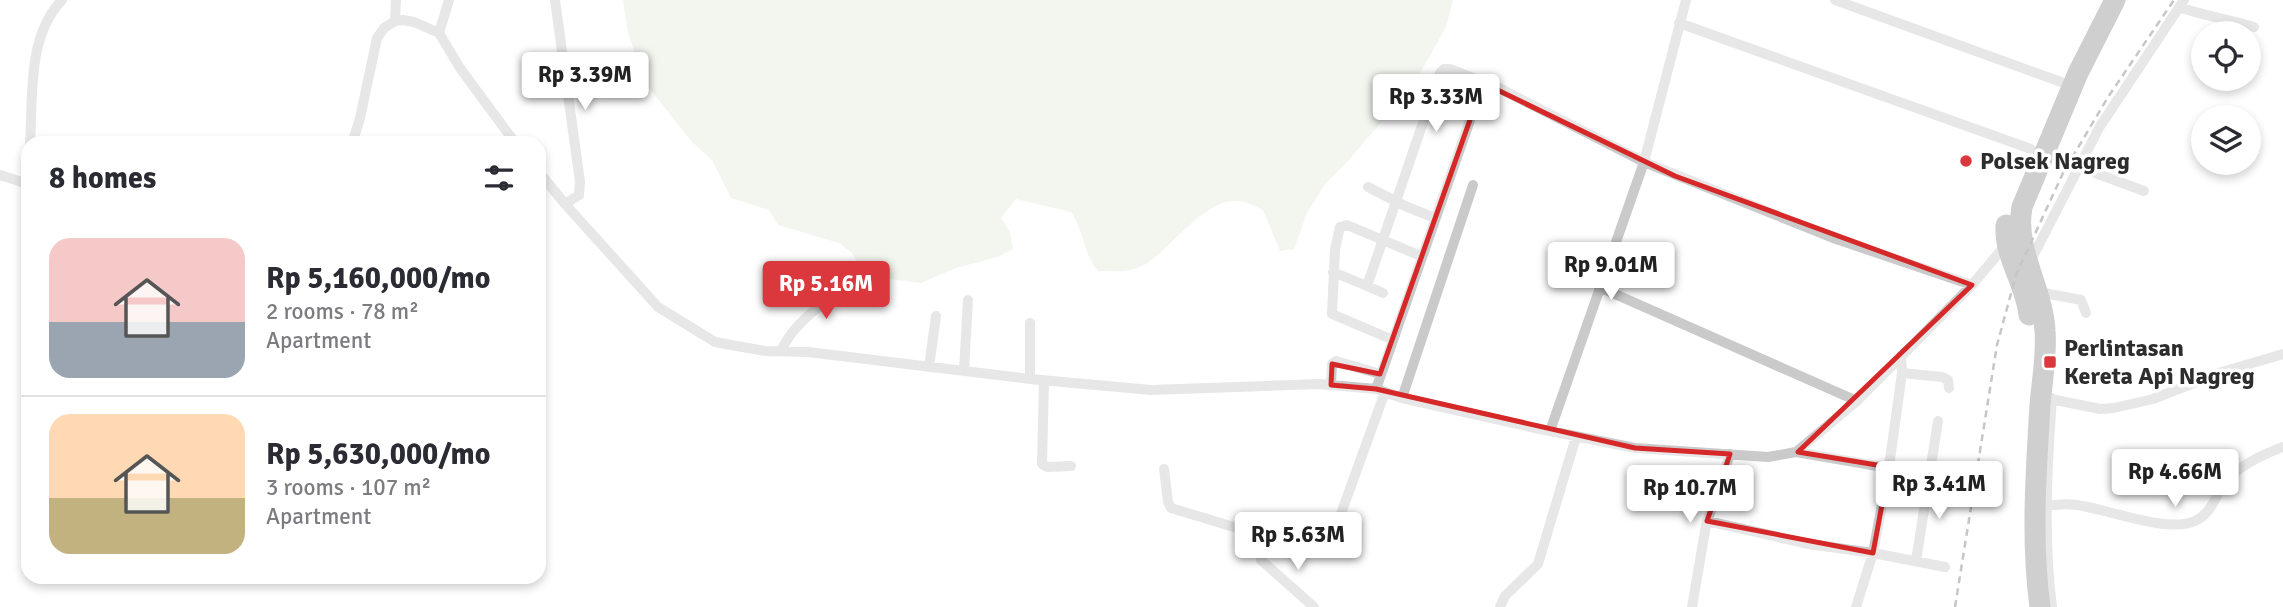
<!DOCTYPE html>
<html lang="en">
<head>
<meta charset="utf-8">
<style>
  :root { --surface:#fff; --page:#f2f2f3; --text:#2b2b33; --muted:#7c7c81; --line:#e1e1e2; --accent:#db383d }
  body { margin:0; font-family:Signika,sans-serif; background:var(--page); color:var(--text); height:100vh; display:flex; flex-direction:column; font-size:26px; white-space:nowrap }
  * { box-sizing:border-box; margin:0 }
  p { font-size:23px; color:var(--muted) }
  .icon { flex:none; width:38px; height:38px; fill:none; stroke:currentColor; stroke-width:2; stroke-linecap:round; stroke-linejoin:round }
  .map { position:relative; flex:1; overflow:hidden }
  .details { position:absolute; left:21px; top:136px; width:525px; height:448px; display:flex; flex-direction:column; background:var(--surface); border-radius:21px; box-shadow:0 4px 10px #0003 }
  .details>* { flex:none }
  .fabs { position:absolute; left:2191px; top:21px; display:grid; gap:14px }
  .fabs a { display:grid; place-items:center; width:70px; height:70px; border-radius:50%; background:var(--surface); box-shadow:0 4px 10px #0003; font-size:35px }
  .price { position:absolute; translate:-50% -60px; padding:0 16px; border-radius:7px; background:#fff; color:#222; font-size:23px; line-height:46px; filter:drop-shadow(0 2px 4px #0008) }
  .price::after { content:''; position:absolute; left:50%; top:42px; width:21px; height:16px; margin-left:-10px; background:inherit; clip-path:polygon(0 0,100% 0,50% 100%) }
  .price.active { background:var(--accent); color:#fff }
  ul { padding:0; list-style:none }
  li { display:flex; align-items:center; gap:21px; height:175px; padding:0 28px }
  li+li { border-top:2px solid var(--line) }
  li span { display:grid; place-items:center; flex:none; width:196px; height:140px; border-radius:21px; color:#555 }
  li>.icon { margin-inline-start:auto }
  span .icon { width:84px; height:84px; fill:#fffc; stroke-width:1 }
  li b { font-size:30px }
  h2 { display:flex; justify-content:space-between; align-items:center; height:84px; padding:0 28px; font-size:30px }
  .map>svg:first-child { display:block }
  .green { fill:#e3eadc }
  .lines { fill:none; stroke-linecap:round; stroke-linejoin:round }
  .street { stroke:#cacaca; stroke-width:10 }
  .highway { stroke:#949494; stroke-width:21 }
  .rail { stroke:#828282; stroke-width:2.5; stroke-dasharray:7 5; stroke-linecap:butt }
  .marked { fill:none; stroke:#d62828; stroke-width:5; stroke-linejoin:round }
  .poi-dot { fill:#db383d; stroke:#fff; stroke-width:2.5 }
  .labels { text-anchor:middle; stroke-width:7; stroke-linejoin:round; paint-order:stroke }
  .poi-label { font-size:24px; font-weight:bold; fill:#2d2d2d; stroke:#fff; text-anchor:start }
</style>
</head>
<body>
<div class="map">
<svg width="2283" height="607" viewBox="0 0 2283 607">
  <rect width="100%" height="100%" fill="#fff"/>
  <!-- green -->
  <path class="green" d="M623,0H1453L1446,27L1414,84L1348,161L1325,184L1307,213L1294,249L1280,251L1263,210C1256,207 1246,201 1238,201C1206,198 1172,247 1146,264C1131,273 1115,271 1098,271C1083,254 1084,230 1071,212L1016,199L1001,218L1010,232L1013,249L998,257L956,268L921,283L874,277L860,268L852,253L839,243L778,225L769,210L731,198L712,160L692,142L646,84L628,33Z"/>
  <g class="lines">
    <!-- street -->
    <path class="street" d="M555,0L580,182L579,195L565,204
      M1686,0L1644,162L1836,239L1972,285
      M1835,0L2061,82
      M2179,7C2204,16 2228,19 2254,27
      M395,21L396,0
      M1679,23L2031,149
      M439,33L449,0
      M30,144C33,97 27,36 62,0
      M352,144L360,118L377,38L384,28L395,21L403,20L414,22L439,33L460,68L516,144
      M2079,167L2144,191
      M539,172L565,204L658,307L715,342L765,351L808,352L1030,379L1151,390L1319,384L1376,389L1402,398L1535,428L1635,448L1768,457L1796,452L1857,401L1972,285L2008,242
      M0,175L28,184
      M1368,187L1405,206L1435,218
      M2030,262L2099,128L2184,0
      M1333,272L1367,286L1440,73L1444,69H1450L1501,89L1644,162L1550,431
      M1367,286L1383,293
      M1599,287L1857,401
      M2039,292L2081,300L2086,313
      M1030,323V379
      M1393,340L1332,314L1335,249L1340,227L1347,225L1421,256
      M781,351C796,318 828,301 856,280
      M929,367L936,316
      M964,371L968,300
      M1902,373L1942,377L1948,380L1949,388
      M1044,380L1042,464L1047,467L1071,466
      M1331,385L1332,364L1336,361L1380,374
      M1376,389L1483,83
      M2041,397L2100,409L2114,408L2153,399L2222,372L2283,354
      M1402,398L1473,185
      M1796,452L1965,481
      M1164,469L1168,502L1171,508L1247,531L1266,525L1292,526L1302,527L1325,535L1334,533L1385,392
      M2046,506C2058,504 2071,503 2083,506C2111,511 2169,533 2195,521C2213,513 2215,494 2227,480C2241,465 2264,454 2283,447
      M1707,521L1809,544L1873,553L1945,567
      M1261,560L1314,607
      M1916,561L1938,421
      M1500,607L1505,596L1538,564L1576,437
      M1692,607L1706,525L1730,454
      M1856,607L1873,553L1889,467L1902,373L1901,356
      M2052,607C2043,537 2047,468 2052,398"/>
    <!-- highway -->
    <path class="highway" d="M2006,225C2004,257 2026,284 2029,315
      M2040,607C2031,540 2036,473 2040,405C2042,380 2047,355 2045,331C2043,288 2014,250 2022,207L2078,73L2115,0"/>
    <!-- rail -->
    <path class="rail" d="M1955,607L1997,345L2016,275L2063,173L2108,97L2174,0"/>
  </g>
  <!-- marked area -->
  <path d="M0 0H2283V607H0ZM1483,83L1675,176L1972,285L1798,452L1889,467L1873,553L1707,521L1730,454L1635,448L1376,389L1331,385L1332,364L1380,374Z" fill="#fff" fill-opacity=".55" fill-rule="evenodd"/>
  <path class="marked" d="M1483,83L1675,176L1972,285L1798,452L1889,467L1873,553L1707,521L1730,454L1635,448L1376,389L1331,385L1332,364L1380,374Z"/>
  <!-- markers -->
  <g class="poi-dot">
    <circle cx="1966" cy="161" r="7"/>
    <rect x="2043" y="355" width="14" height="14" rx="3.5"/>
  </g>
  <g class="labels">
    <!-- poi labels -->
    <g class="poi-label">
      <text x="1980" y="169">Polsek Nagreg</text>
      <text x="2064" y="356">Perlintasan<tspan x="2064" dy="28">Kereta Api Nagreg</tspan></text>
    </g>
  </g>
</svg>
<div class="fabs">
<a><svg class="icon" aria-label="locate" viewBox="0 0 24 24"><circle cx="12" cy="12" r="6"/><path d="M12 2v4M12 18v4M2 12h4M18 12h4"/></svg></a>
<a><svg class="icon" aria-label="layers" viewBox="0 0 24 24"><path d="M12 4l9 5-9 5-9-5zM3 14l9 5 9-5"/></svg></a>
</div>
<b class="price" style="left:585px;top:112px">Rp 3.39M</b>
<b class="price" style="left:1436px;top:134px">Rp 3.33M</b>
<b class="price" style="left:1611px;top:302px">Rp 9.01M</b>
<b class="price active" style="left:826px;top:321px">Rp 5.16M</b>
<b class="price" style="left:2175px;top:509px">Rp 4.66M</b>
<b class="price" style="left:1939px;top:521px">Rp 3.41M</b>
<b class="price" style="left:1690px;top:525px">Rp 10.7M</b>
<b class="price" style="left:1298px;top:572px">Rp 5.63M</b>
<section class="details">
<h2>8 homes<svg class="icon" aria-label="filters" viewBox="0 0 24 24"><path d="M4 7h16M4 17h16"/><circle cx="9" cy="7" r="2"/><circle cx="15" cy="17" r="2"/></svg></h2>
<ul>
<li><span style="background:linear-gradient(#f6c9c9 60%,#9aa5b1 0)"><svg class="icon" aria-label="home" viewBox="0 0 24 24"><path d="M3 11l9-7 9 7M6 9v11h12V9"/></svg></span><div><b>Rp 5,160,000/mo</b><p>2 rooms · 78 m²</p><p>Apartment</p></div></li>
<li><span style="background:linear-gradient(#ffd9b3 60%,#c2b280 0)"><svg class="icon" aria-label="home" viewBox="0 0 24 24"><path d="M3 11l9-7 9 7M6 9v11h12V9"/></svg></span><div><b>Rp 5,630,000/mo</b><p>3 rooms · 107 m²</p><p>Apartment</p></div></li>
</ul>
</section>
</div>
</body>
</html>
